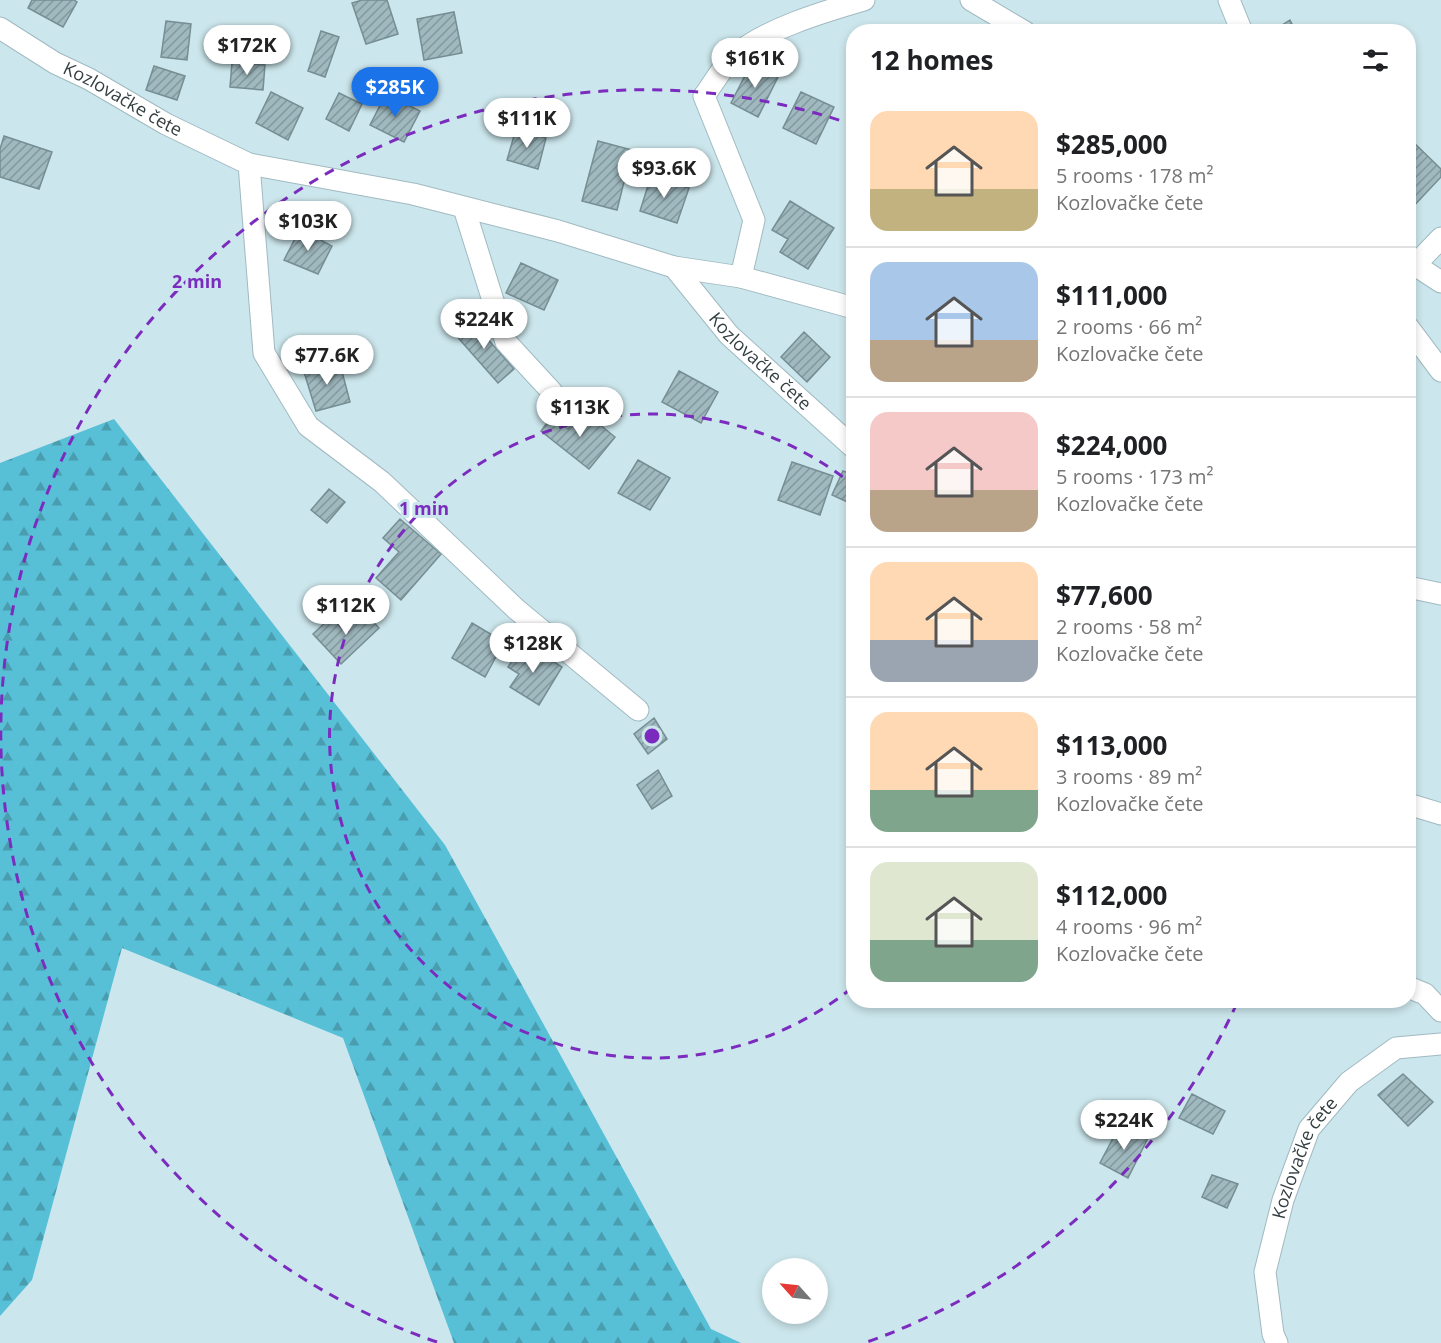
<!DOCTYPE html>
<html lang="en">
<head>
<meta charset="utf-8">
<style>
  :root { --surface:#fff; --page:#f6f6f6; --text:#202124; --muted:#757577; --line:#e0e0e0; --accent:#1a73e8 }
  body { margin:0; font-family:"Open Sans",sans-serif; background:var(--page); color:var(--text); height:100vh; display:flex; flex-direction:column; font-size:22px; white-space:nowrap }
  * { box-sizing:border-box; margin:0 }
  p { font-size:20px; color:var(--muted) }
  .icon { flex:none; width:33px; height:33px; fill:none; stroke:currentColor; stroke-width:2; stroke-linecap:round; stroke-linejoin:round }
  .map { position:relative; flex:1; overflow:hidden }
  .side { position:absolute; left:846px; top:24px; width:570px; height:984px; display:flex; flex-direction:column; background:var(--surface); border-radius:24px; box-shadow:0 3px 9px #0003 }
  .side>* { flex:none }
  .needle { width:39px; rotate:297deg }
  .buttons { position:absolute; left:762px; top:1258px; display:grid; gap:12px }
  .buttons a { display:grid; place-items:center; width:66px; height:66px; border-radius:50%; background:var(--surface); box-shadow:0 3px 9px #0003; font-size:30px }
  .price { position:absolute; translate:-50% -51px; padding:0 14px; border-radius:21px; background:#fff; color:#222; font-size:20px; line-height:39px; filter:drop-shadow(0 2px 3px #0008) }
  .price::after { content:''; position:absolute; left:50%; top:36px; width:18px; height:14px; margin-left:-9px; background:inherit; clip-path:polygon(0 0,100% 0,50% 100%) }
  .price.on { background:var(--accent); color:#fff }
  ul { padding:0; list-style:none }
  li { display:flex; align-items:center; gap:18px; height:150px; padding:0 24px }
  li+li { border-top:2px solid var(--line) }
  li span { display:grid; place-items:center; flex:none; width:168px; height:120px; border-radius:18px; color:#555 }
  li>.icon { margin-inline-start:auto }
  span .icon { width:72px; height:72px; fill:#fffc; stroke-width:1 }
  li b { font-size:26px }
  h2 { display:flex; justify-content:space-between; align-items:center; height:72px; padding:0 24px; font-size:26px }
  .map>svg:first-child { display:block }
  .forest { fill:url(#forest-firs) }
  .building { fill:url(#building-hatch); stroke:#758d93; stroke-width:1.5 }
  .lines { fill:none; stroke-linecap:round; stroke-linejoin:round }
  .minor-casing { stroke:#a1bac1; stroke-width:23 }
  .minor { stroke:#fff; stroke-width:21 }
  .ring { fill:none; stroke:#7b2cbf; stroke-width:3; stroke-dasharray:10 8 }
  .labels { text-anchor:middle; stroke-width:6; stroke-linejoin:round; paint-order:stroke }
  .street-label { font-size:18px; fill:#333e41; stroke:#cbe6ec }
  .centre { fill:#7b2cbf; stroke:#cbe6ec; stroke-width:3 }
  .ring-label { font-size:18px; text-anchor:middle; font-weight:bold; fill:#7b2cbf; stroke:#cbe6ec; stroke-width:6; stroke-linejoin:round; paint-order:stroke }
</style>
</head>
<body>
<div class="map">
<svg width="1441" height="1343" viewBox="0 0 1441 1343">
  <defs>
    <pattern id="forest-firs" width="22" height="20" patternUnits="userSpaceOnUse" patternTransform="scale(1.5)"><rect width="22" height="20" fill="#57bfd6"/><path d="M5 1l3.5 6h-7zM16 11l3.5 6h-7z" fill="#499daf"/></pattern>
    <pattern id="building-hatch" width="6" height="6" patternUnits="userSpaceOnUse" patternTransform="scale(1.5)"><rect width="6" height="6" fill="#9fb9bf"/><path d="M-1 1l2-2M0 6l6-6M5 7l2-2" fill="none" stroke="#82989d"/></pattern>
  </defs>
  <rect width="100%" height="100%" fill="#cbe6ec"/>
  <!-- forest -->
  <path class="forest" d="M114,419L445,845L711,1329L741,1343H454L343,1038L122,948L32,1280L0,1316V463Z"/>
  <!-- building -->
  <path class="building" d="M32,0H74L77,2L63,27L28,8Z
    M362,0H387L398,34L366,44L352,3Z
    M454,12L462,53L424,60L417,19Z
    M1290,20L1296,32H1271Z
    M166,21L191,24L187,60L161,57Z
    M321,31L339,37L325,77L308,71Z
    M232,62L265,65L263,90L230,87Z
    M752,62L779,75L758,117L731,103Z
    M154,66L185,76L177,100L146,90Z
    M271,92L303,108L288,140L256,123Z
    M801,92L834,107L816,144L783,128Z
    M339,93L362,104L349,131L326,119Z
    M386,94L420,111L404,142L370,125Z
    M516,129L546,138L538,169L507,160Z
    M4,136L52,152L39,189L0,177V149Z
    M1410,139L1441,169V177L1408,212Z
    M598,141L632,150L617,210L582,201Z
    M651,176L689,188L677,223L640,211Z
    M790,201L834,228L808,269L780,252L788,239L772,230Z
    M300,229L332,246L318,274L284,260Z
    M521,263L558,280L544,310L506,293Z
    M469,318L514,369L498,383L453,332Z
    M804,332L830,357L807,382L781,357Z
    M339,360L350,402L316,411L304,372Z
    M679,371L718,392L701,423L662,402Z
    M583,411L615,437L589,469L541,431L552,416L568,429Z
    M638,460L670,478L650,510L618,493Z
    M792,462L833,476L820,515L778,500Z
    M843,471L854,475V505L832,495Z
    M329,489L345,502L327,523L311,510Z
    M400,519L441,554L401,600L376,578L399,552L383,538Z
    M362,610L379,628L341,664L313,634L331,617L342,629Z
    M472,623L504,642L485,677L452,658Z
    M524,643L562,667L539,705L510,687L519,674L508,667Z
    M654,718L667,739L648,754L634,734Z
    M658,770L672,796L652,809L637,785Z
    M1408,825L1413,827L1408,841Z
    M1403,1074L1433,1102L1408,1126L1378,1095Z
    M1192,1094L1225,1111L1213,1134L1179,1118Z
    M1120,1125L1148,1138L1128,1178L1100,1163Z
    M1212,1175L1238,1184L1227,1208L1202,1197Z"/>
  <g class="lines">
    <defs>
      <g id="minor">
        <path d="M971,0L1025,32"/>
        <path d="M1229,0L1242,32"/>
        <path id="s1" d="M0,28L55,63L89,79L166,124L249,164L413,194L558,231L674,267L741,277L854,308"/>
        <path d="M249,164L264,353L308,426L382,482L516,609L638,710"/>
        <path d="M464,208L506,342L552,392"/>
        <path d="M1408,264L1415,265L1441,282"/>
        <path d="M1415,265L1441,238"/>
        <path id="s2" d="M674,267L729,335L854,448"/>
        <path d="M741,277L754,220L704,96C713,84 721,69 732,58C761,30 826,11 864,0"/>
        <path d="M1408,327L1441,371"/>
        <path d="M1408,587L1441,594"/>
        <path d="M1408,804L1441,814"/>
        <path d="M1408,987L1425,994L1441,1011"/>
        <path id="s3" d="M1277,1343L1273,1334L1265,1272L1283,1200L1309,1129L1349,1082L1396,1048L1441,1044"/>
      </g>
    </defs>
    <!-- minor casing -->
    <use href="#minor" class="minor-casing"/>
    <!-- minor -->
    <use href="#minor" class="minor"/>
  </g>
  <!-- distance rings -->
  <g class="ring">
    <path d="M852 988A322 322 0 1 1 852 484"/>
    <path d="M1237 1003A643 643 0 0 1 867 1342M437 1342A643 643 0 0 1 851 124"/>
  </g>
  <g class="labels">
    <!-- street labels -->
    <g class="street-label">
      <text dy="6" stroke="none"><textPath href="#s1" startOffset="142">Kozlovačke čete</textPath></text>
      <text dy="6" stroke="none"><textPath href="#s2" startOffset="128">Kozlovačke čete</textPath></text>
      <text dy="6" stroke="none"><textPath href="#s3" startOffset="194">Kozlovačke čete</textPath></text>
    </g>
  </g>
  <circle cx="652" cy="736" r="9" class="centre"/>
  <g class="ring-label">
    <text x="197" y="288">2 min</text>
    <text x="424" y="515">1 min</text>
  </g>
</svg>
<div class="buttons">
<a><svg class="needle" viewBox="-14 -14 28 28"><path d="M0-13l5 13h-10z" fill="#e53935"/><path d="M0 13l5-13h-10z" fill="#757577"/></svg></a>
</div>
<b class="price" style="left:247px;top:76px">$172K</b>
<b class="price" style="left:755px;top:89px">$161K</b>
<b class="price on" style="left:395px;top:118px">$285K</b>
<b class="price" style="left:527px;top:149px">$111K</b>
<b class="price" style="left:664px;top:199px">$93.6K</b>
<b class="price" style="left:308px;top:252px">$103K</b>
<b class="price" style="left:484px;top:350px">$224K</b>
<b class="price" style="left:327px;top:386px">$77.6K</b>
<b class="price" style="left:580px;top:438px">$113K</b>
<b class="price" style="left:346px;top:636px">$112K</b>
<b class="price" style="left:533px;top:674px">$128K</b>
<b class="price" style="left:1124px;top:1151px">$224K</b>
<section class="side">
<h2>12 homes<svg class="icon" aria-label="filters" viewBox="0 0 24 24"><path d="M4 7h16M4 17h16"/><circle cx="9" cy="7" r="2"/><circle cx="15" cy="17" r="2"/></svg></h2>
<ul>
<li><span style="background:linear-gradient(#ffd9b3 65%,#c2b280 0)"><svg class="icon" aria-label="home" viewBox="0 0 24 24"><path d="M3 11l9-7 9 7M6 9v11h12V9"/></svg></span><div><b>$285,000</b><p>5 rooms · 178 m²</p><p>Kozlovačke čete</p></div></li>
<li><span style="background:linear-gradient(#a9c7e8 65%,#b9a48a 0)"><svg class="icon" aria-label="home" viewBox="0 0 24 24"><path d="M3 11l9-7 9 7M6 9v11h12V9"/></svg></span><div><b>$111,000</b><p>2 rooms · 66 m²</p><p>Kozlovačke čete</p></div></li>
<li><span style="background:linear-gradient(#f6c9c9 65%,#b9a48a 0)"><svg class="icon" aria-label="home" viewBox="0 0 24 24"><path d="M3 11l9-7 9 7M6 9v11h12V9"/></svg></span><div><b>$224,000</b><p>5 rooms · 173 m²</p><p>Kozlovačke čete</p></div></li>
<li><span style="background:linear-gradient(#ffd9b3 65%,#9aa5b1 0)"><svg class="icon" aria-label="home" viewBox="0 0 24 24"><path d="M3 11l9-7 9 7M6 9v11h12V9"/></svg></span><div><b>$77,600</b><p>2 rooms · 58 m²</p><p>Kozlovačke čete</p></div></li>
<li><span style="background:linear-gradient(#ffd9b3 65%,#7fa58c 0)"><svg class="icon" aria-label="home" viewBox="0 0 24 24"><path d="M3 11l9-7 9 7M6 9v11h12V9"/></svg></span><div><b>$113,000</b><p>3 rooms · 89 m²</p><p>Kozlovačke čete</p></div></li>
<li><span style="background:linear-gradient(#dfe7d0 65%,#7fa58c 0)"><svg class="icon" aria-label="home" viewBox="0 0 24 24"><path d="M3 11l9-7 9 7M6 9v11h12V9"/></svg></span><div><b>$112,000</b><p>4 rooms · 96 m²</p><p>Kozlovačke čete</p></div></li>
</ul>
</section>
</div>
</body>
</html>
